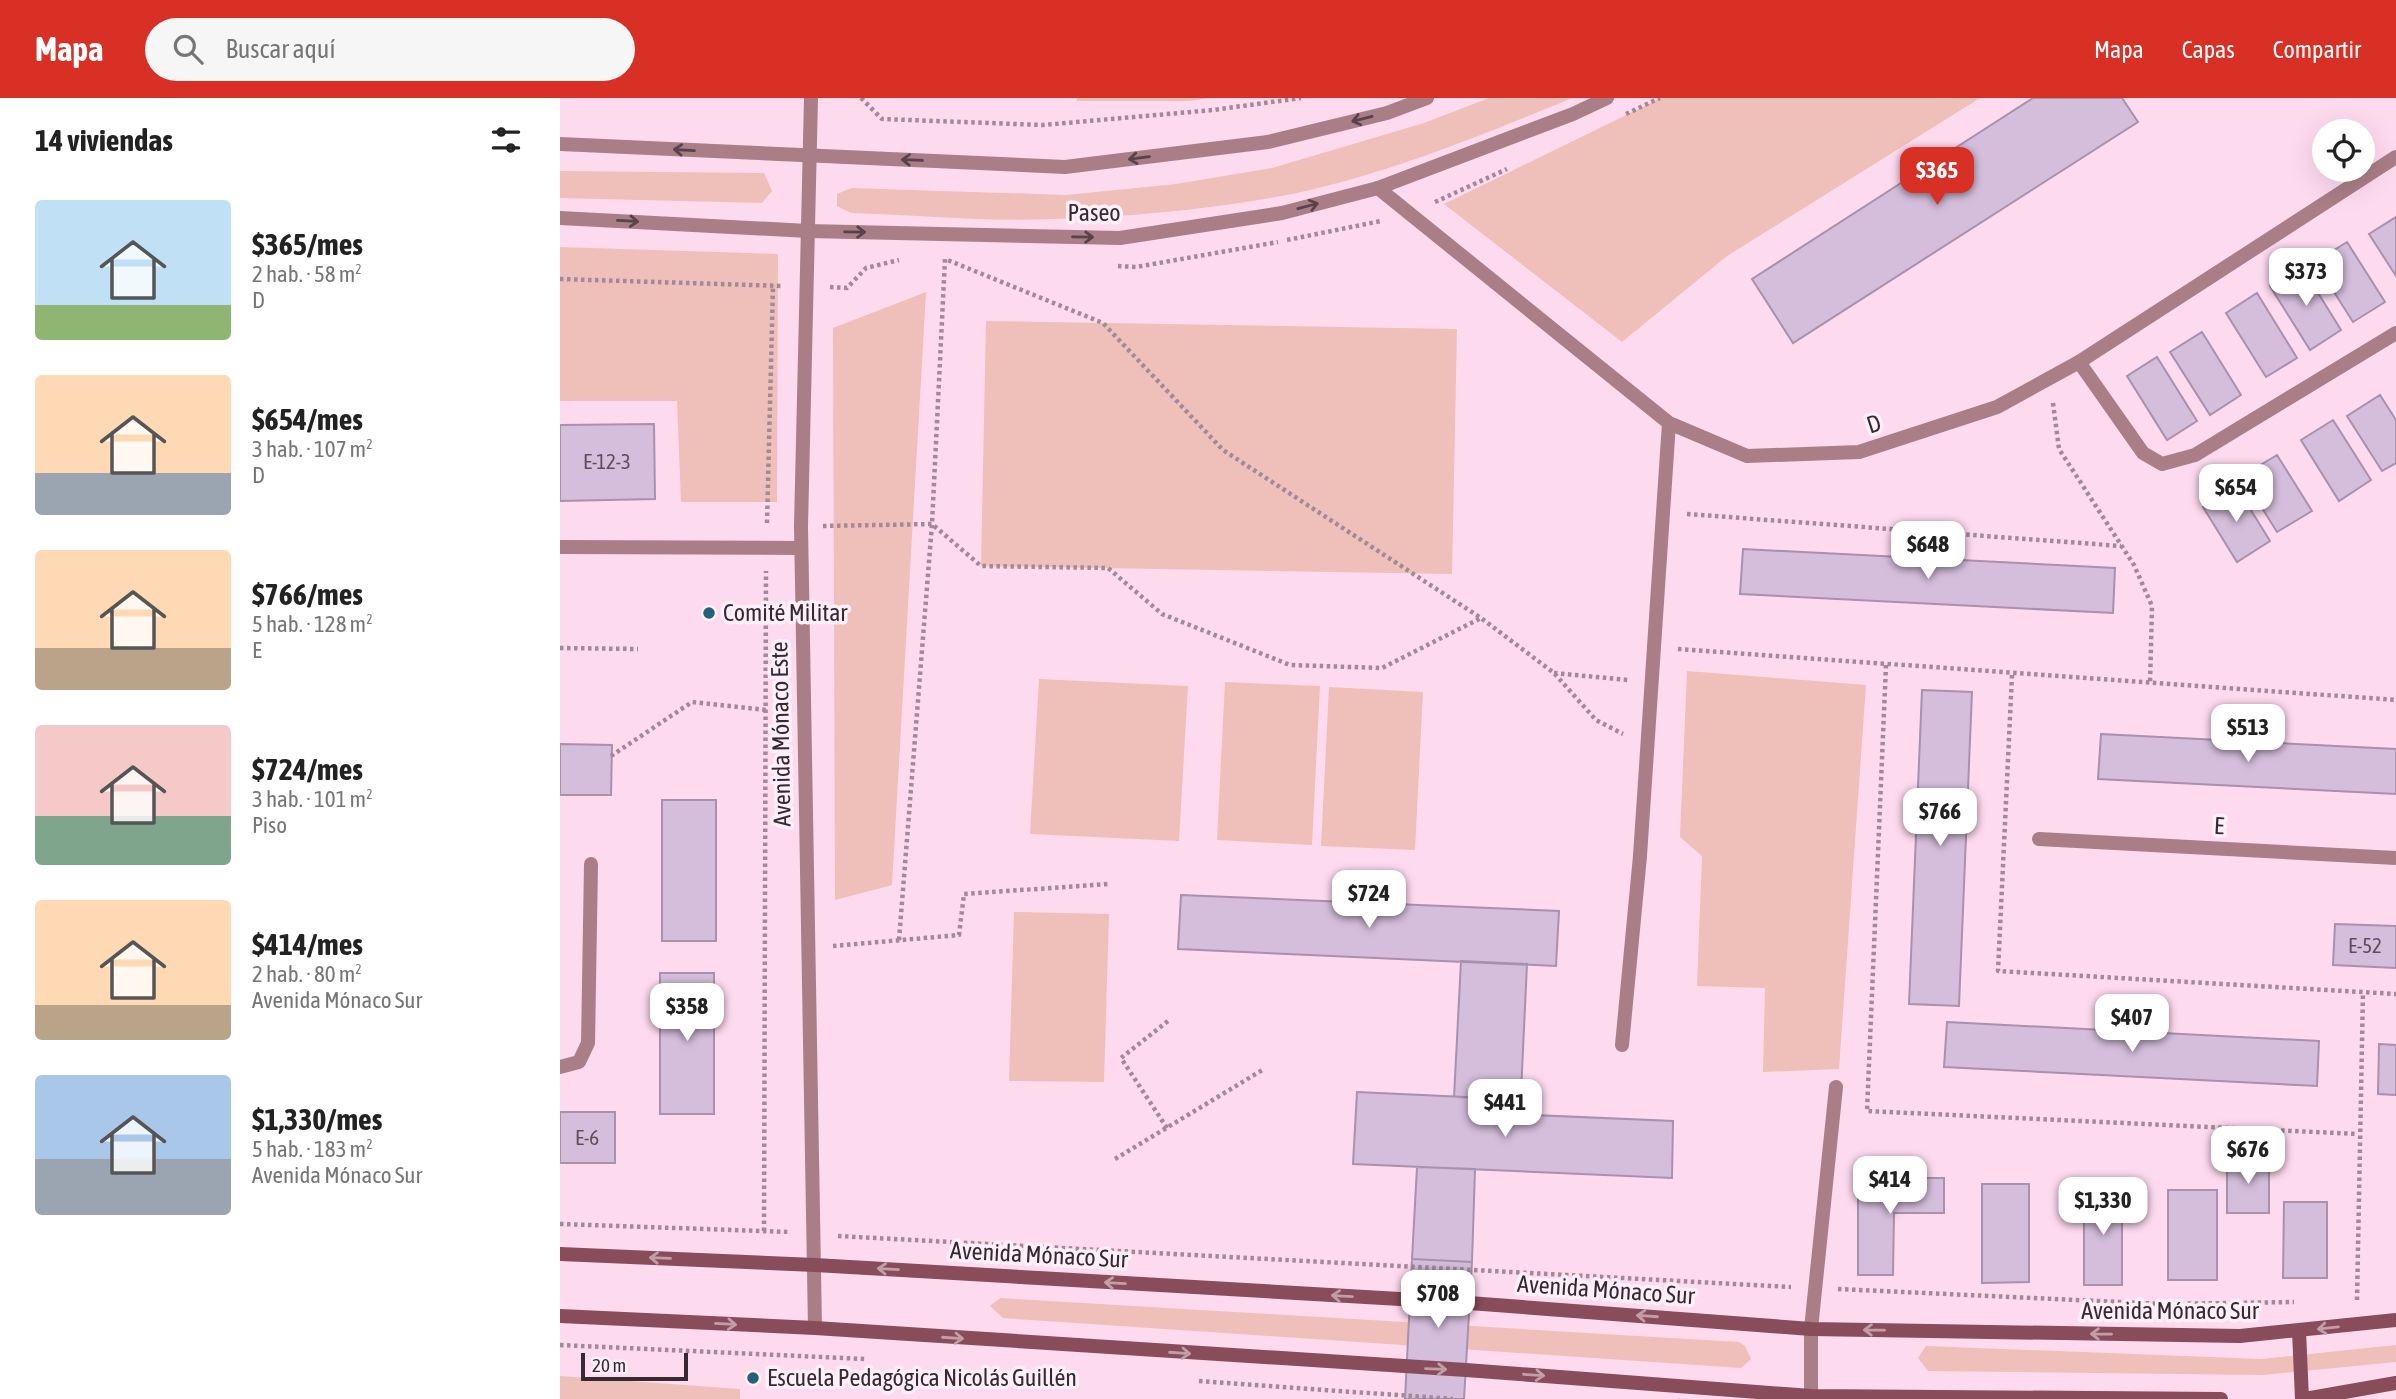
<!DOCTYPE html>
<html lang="es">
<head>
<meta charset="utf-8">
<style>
  :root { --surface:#fff; --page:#f6f6f6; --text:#222; --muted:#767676; --accent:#d93025 }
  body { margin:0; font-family:"Asap Condensed",sans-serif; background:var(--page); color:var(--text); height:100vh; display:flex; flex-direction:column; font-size:26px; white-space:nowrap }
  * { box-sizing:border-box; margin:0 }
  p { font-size:23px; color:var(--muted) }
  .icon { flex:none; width:38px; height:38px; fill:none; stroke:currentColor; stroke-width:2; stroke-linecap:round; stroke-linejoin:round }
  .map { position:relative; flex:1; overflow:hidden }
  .sheet { display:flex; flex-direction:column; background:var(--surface); width:560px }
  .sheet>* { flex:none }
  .fabs { position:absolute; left:1752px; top:21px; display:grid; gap:14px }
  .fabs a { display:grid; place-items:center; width:63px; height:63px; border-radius:50%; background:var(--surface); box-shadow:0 7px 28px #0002; font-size:35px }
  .scale { position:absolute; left:21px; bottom:18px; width:107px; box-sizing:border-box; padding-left:7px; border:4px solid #362931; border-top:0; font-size:19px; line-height:24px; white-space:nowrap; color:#362931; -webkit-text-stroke:5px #fdeff7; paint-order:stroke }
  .price { position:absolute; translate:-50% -60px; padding:0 16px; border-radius:14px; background:#fff; color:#222; font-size:23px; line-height:46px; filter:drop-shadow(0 2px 4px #0008) }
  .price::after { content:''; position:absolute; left:50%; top:42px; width:21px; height:16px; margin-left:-10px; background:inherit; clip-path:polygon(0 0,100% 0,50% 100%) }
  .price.active { background:var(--accent); color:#fff }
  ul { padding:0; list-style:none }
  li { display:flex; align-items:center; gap:21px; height:175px; padding:0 35px }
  li span { display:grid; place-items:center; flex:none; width:196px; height:140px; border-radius:7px; color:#555 }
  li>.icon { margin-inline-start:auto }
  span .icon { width:84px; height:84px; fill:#fffc; stroke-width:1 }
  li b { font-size:30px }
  h2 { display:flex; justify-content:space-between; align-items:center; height:84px; padding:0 35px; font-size:30px }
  header { display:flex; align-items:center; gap:42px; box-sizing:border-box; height:98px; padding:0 35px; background:var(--accent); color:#fff }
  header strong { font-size:33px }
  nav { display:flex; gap:38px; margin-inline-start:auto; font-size:24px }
  .search { width:490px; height:63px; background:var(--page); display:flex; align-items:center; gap:18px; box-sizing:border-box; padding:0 24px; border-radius:38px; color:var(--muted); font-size:26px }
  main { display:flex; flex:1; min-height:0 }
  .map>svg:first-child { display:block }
  .green { fill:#eec0b9 }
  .building { fill:#d5bedc; stroke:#a791ad; stroke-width:2 }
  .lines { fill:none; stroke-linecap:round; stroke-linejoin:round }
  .path { stroke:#a28998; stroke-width:4.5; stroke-dasharray:3.5 3.5; stroke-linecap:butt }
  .service { stroke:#a97e87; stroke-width:14 }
  .minor { stroke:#a97e87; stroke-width:14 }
  .tertiary { stroke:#a97e87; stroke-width:14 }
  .secondary { stroke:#884c5a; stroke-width:14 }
  .oneway { stroke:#58424b }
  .oneway2 { stroke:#c29ea8 }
  .poi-dot { fill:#246178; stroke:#fdeff7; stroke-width:2.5 }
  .labels { text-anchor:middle; stroke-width:7; stroke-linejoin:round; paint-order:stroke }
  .number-label { font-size:21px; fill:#5e4e5c }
  .street-label { font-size:24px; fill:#362931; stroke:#fdeff7 }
  .poi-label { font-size:24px; fill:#362931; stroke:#fdeff7; text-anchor:start }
</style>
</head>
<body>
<header>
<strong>Mapa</strong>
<div class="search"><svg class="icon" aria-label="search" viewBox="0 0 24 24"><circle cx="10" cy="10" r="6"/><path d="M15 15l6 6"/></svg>Buscar aquí</div>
<nav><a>Mapa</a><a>Capas</a><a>Compartir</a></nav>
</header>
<main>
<section class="sheet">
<h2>14 viviendas<svg class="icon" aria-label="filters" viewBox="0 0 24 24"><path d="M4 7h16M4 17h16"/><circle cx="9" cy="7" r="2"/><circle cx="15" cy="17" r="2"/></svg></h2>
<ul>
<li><span style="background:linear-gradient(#bfe0f5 75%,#8fb573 0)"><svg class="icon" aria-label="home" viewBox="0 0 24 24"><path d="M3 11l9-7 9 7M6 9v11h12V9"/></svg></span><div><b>$365/mes</b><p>2 hab. · 58 m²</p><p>D</p></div></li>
<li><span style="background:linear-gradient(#ffd9b3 70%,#9aa5b1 0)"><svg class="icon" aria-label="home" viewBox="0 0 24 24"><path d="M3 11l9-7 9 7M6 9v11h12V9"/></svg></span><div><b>$654/mes</b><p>3 hab. · 107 m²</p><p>D</p></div></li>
<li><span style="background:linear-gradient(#ffd9b3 70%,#b9a48a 0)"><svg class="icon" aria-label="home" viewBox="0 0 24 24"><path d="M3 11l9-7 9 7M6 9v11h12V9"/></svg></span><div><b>$766/mes</b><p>5 hab. · 128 m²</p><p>E</p></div></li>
<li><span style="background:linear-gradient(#f6c9c9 65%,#7fa58c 0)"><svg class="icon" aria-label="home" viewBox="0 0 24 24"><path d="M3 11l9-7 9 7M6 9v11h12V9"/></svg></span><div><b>$724/mes</b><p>3 hab. · 101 m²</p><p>Piso</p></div></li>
<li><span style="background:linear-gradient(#ffd9b3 75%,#b9a48a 0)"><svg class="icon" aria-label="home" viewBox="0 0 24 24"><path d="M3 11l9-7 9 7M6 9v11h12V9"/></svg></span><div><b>$414/mes</b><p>2 hab. · 80 m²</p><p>Avenida Mónaco Sur</p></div></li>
<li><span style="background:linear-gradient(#a9c7e8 60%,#9aa5b1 0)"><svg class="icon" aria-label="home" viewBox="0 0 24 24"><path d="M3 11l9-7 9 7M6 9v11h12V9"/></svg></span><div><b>$1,330/mes</b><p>5 hab. · 183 m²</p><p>Avenida Mónaco Sur</p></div></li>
</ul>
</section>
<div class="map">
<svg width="1836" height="1301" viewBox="0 0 1836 1301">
  <rect width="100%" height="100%" fill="#fedaef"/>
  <!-- green -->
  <path class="green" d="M517,0H648L629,3H517Z
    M929,0H1013C916,39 819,80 716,99C643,112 567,119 493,121C426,124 358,117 291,115L277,108V96L291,90L506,97L616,86L712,70L864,25Z
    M1101,0H1420L1167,158L1062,244L884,106Z
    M0,73L204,75L212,93L202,105L0,100Z
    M0,149L218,156L217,404H121L117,303H0Z
    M366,194L332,787L275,802L273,230Z
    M426,223L897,231L892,476L421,468Z
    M1127,573L1306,587L1279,971L1203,974L1205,890L1137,888L1142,758L1120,739Z
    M479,581L628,588L619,743L470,736Z
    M665,584L760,588L752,747L657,742Z
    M769,589L863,594L855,752L761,748Z
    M454,814L549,816L544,984L449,983Z
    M440,1200L1179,1244L1185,1248L1191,1261L1181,1270L443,1220L430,1208Z
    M1836,1247V1264L1703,1277L1368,1273L1358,1260L1366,1248L1701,1261Z
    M0,1278L180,1291V1301H0Z"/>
  <!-- building -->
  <path class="building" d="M1473,0H1562L1578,24L1233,245L1192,181Z
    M1836,119V178L1809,136Z
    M1787,144L1825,204L1793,224L1755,164Z
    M1742,169L1781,232L1750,252L1710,188Z
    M1697,195L1737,260L1706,279L1666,215Z
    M1642,234L1681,297L1650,317L1610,254Z
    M1597,259L1637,323L1607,342L1567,278Z
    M1820,297L1836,322V365L1822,373L1787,318Z
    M1773,322L1811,382L1779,403L1741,342Z
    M94,326L95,401L0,403V327Z
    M1717,357L1752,413L1717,434L1682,378Z
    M1676,388L1710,443L1677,464L1643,409Z
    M1183,451L1555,470L1553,515L1180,496Z
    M1362,592L1412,594L1399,908L1349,906Z
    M1541,636L1836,651V696L1538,681Z
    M0,646L52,647L51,697H0Z
    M102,702H156V843H102Z
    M621,797L999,813L996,868L618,851Z
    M1775,826L1836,828V870L1773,867Z
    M901,863L967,866L960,1016L926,1015V1000L894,999Z
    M100,875H154V1016H100Z
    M1387,924L1759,943L1757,988L1384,969Z
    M1819,946L1836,947V997L1818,996Z
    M797,994L926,1000V1015L1113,1023L1112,1080L793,1066Z
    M0,1014H55V1065H0Z
    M1709,1061V1115H1667V1062Z
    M857,1069L915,1071L912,1164L852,1161Z
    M1315,1080H1384V1115H1334L1333,1177H1298V1082Z
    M1422,1086H1469V1184L1422,1185Z
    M1524,1090H1562V1187H1524Z
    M1608,1092H1657V1182H1608Z
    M1724,1104H1767V1180H1723Z
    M852,1161L912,1164L904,1301H845Z"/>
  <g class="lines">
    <!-- path -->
    <path class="path" d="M301,0L322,21L483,27L653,12L741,0
      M1066,16L1100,0
      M875,104L947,71
      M727,142L821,123
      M558,168L576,169L718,144
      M0,181L223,188
      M270,189L287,190L306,170L339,162
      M1493,305L1499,351L1574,467L1592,508L1590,586
      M1127,416L1561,448
      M207,425L213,187
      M263,428L372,426L421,468L548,470L602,516L730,567L822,570L921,520
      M0,550L78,551
      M1118,551L1836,602
      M1326,567L1307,1013L1798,1036
      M994,575L1068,582
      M1452,577L1438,873L1836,896
      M51,658L132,604L206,612
      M339,842L372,426L385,161L543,225L663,352L921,520L994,575L1036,622L1063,636
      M273,848L399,837L404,796L548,786
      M607,1030L561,960L608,923
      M555,1061L704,971
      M0,1126L231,1134
      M204,1133L206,473
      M278,1138L1231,1189
      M1278,1191L1603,1206L1734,1204
      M1797,1202L1803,894
      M0,1247L305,1261
      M639,1283L893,1301"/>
    <!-- service -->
    <path class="service" d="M1519,264L1583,355L1602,366L1635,357L1836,235
      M1062,947L1080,758
      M1251,1231L1276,989"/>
    <!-- minor -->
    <path class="minor" d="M251,0L241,428L255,1230
      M818,90L1109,325L1187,358L1299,354L1437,309L1519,264L1836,59
      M0,449L241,450
      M1479,741L1836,760
      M1080,758L1109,325
      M0,969L19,964L28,945L31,766
      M1251,1301V1231"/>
    <!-- tertiary -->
    <path class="tertiary" d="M0,46L505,69L708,44L827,15L867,0
      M0,120L248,133L560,140L722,115L818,90L1013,16L1047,0"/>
    <!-- secondary -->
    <path class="secondary" d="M0,1156L255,1167L909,1205L1251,1231L1680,1238L1836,1222
      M0,1218L255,1230L906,1272L1251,1298L1661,1301
      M1739,1233L1742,1301
      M1745,1301L1836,1285"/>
  </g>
  <!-- one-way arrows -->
  <defs><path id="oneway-shaft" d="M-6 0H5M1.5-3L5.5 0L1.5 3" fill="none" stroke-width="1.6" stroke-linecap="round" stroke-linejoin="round" transform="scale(1.75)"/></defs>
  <g class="oneway">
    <use href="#oneway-shaft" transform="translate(802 21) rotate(166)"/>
    <use href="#oneway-shaft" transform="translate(124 52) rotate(-177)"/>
    <use href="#oneway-shaft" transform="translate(579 60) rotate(173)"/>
    <use href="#oneway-shaft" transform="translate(352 62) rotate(-178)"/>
    <use href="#oneway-shaft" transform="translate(748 108) rotate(-15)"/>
    <use href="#oneway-shaft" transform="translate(68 123) rotate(3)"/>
    <use href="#oneway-shaft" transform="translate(295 134) rotate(1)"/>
    <use href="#oneway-shaft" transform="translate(523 139) rotate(1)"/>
  </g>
  <g class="oneway2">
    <use href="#oneway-shaft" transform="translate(100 1160) rotate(-178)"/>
    <use href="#oneway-shaft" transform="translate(328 1171) rotate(-177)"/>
    <use href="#oneway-shaft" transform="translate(555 1185) rotate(-177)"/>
    <use href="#oneway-shaft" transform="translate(782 1198) rotate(-177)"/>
    <use href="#oneway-shaft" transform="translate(1087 1218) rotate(-176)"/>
    <use href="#oneway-shaft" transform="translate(166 1226) rotate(3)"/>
    <use href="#oneway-shaft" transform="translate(1768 1230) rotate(174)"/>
    <use href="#oneway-shaft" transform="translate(1314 1232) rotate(-179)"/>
    <use href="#oneway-shaft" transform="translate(1541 1236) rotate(-179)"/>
    <use href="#oneway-shaft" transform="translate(393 1240) rotate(4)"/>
    <use href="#oneway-shaft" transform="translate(620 1255) rotate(4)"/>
    <use href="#oneway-shaft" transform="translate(876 1271) rotate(2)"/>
    <use href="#oneway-shaft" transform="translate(974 1277) rotate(4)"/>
  </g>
  <!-- markers -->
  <g class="poi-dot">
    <circle cx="149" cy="515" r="7"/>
    <circle cx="193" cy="1280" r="7"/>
  </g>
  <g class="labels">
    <!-- number labels -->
    <g class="number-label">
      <text x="47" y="371">E-12-3</text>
      <text x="1805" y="855">E-52</text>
      <text x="27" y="1047">E-6</text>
    </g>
    <!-- street labels -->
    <g class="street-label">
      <text x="534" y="123">Paseo</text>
      <text transform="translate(1314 326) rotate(-18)" y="8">D</text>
      <text transform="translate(221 636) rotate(-91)" y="8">Avenida Mónaco Este</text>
      <text transform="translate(1659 728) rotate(3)" y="8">E</text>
      <text transform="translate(479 1157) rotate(3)" y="8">Avenida Mónaco Sur</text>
      <text transform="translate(1046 1192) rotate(4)" y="8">Avenida Mónaco Sur</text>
      <text x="1610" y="1221">Avenida Mónaco Sur</text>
    </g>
    <!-- poi labels -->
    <g class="poi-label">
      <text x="163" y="523">Comité Militar</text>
      <text x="207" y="1288">Escuela Pedagógica Nicolás Guillén</text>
    </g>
  </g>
</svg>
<div class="fabs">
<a><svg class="icon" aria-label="locate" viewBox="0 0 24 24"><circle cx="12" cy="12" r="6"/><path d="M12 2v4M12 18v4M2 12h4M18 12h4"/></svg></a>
</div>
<div class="scale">20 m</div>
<b class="price active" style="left:1377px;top:109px">$365</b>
<b class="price" style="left:1746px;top:210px">$373</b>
<b class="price" style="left:1676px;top:426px">$654</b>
<b class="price" style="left:1368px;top:483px">$648</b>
<b class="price" style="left:1688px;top:666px">$513</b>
<b class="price" style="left:1380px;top:750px">$766</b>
<b class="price" style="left:809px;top:832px">$724</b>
<b class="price" style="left:127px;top:945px">$358</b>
<b class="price" style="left:1572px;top:956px">$407</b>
<b class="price" style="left:945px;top:1041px">$441</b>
<b class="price" style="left:1688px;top:1088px">$676</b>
<b class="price" style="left:1330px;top:1118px">$414</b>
<b class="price" style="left:1543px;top:1139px">$1,330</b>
<b class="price" style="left:878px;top:1232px">$708</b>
</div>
</main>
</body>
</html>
